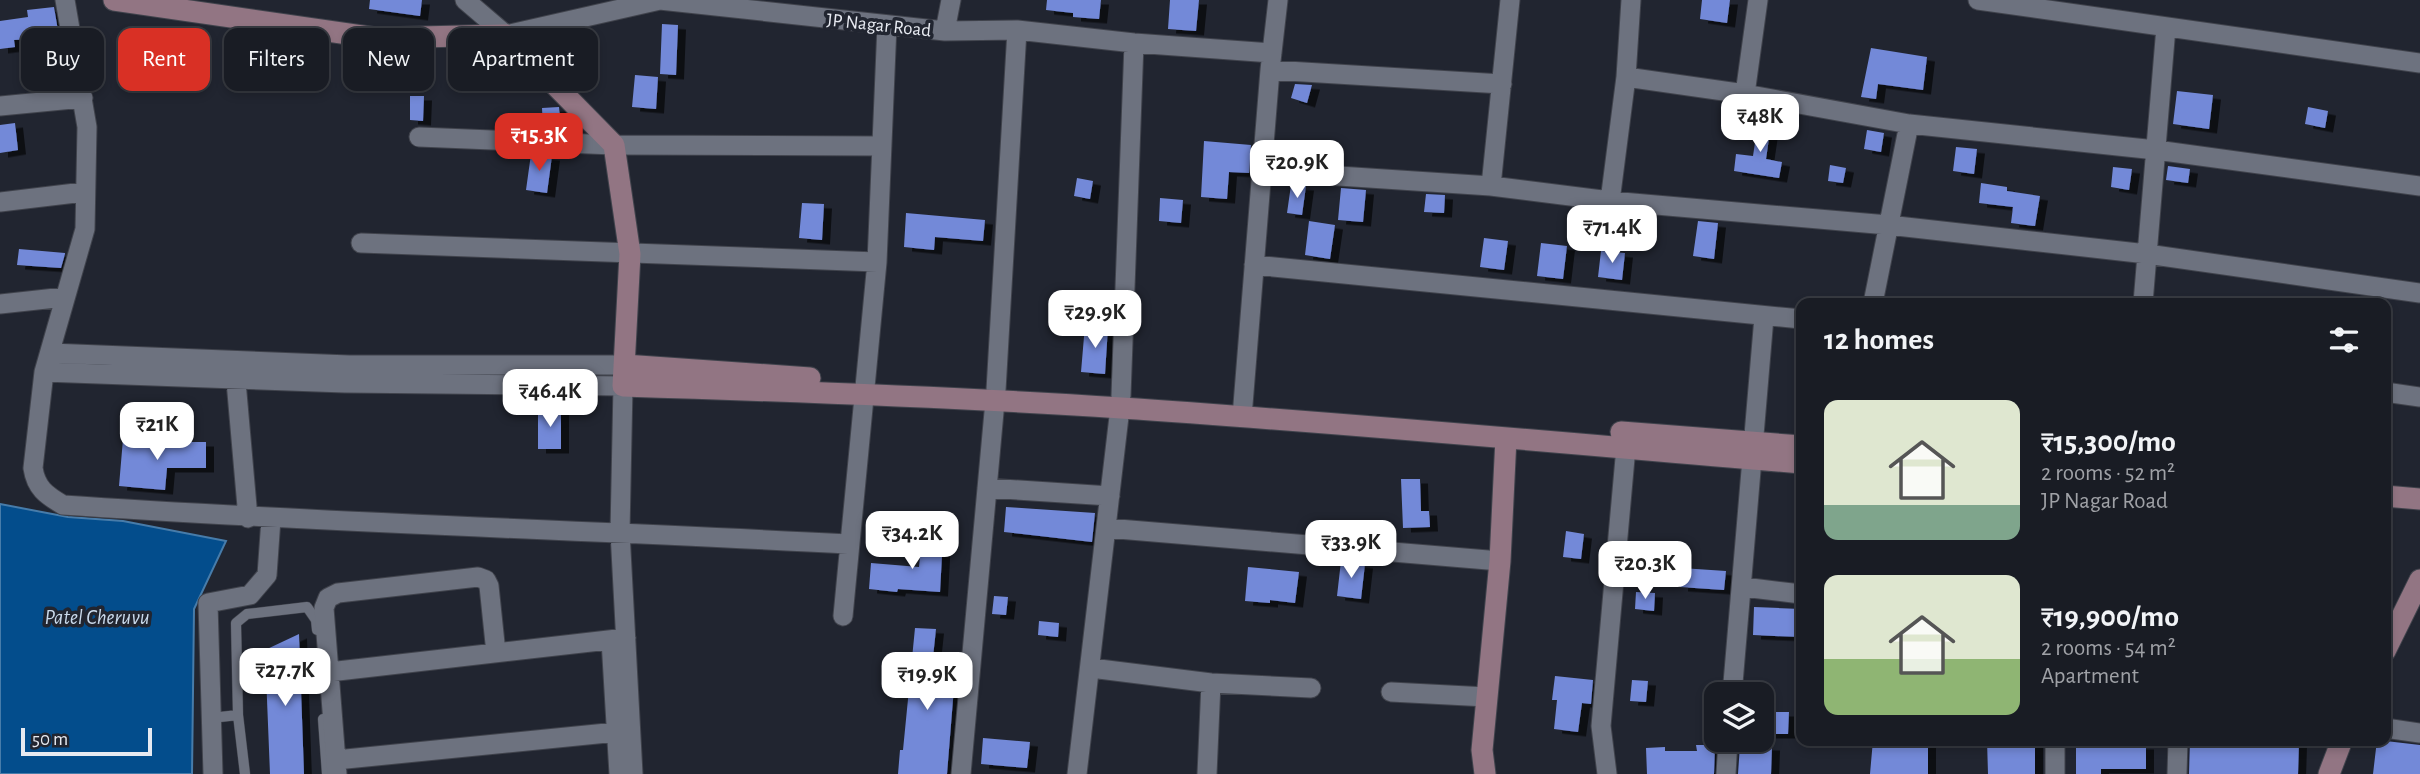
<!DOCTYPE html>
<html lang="en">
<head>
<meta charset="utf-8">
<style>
  :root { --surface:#191c24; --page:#262931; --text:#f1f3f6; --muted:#9fa1a6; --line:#373a41; --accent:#d93025 }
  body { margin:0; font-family:"Alegreya Sans",sans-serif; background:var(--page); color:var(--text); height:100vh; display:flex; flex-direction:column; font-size:26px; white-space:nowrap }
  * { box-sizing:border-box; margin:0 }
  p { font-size:23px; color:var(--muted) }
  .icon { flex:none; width:38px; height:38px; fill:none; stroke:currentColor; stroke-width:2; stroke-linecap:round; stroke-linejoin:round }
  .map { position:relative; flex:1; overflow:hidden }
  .drawer { position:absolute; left:1796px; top:298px; width:595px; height:448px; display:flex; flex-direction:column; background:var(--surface); border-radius:14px; box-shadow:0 4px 10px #0003,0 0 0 2px var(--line) }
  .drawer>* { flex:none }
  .hud { position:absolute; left:21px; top:28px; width:665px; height:63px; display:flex; gap:14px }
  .fabs { position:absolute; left:1704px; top:682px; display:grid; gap:14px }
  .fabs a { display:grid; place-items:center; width:70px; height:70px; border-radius:14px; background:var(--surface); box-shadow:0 4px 10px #0003,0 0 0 2px var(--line); font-size:35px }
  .scale { position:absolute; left:21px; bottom:18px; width:131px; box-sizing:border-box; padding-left:7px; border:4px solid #e7eaf1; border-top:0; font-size:19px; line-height:24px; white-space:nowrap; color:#e7eaf1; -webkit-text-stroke:5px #212530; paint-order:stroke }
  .price { position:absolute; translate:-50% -60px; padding:0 16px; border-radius:14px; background:#fff; color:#222; font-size:23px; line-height:46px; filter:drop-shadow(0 2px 4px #0008) }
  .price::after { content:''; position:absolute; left:50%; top:42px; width:21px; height:16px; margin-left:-10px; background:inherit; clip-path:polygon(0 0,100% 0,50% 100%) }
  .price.active { background:var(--accent); color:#fff }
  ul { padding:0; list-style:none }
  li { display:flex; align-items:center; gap:21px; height:175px; padding:0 28px }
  li span { display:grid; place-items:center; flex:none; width:196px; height:140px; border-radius:14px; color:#555 }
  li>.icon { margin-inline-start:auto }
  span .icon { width:84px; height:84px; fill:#fffc; stroke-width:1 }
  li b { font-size:30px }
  h2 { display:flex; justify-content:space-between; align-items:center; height:84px; padding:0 28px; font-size:30px }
  .chip { padding:0 24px; border-radius:14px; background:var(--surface); box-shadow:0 4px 10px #0003,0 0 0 2px var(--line); font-size:24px; line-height:63px }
  .chip.active { background:var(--accent); color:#fff }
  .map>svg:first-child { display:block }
  .water { fill:#034d8c; stroke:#477caa; stroke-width:2 }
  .building { fill:#7389d8; filter:url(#shadow) }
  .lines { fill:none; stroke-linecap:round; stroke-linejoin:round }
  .lane-casing { stroke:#40434c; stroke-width:11 }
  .street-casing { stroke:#40434c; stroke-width:21 }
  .secondary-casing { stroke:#40434c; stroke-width:23 }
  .lane { stroke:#6d727f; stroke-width:10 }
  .street { stroke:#6d727f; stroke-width:19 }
  .secondary { stroke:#927583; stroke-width:21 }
  .labels { text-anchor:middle; stroke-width:7; stroke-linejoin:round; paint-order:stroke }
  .street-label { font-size:19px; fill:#e7eaf1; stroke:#212530 }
  .water-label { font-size:21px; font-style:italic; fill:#cadaec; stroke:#212530 }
</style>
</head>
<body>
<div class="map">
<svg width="2420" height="774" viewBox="0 0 2420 774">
  <defs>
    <filter id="shadow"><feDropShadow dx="8" dy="4.5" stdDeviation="0" flood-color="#0009"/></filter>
  </defs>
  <rect width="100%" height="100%" fill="#212530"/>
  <!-- water -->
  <path class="water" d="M0,504L68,517L123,521L226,541L194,609L192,774H0Z"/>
  <!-- building -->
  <path class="building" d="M370,0H422L420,16L369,9Z
    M1047,0H1101L1099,19L1073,17V13L1046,10Z
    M1170,0H1199L1196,31L1168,29Z
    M1702,0H1730L1727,23L1700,19Z
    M54,7L66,78L57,80L50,38L14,40L15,47L0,49V21L28,17L27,10Z
    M662,24L678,25L676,75L660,74Z
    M1871,48L1927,57L1923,90L1878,84L1876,99L1861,97Z
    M454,49L483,51L481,84L452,83Z
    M635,75L658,77L656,109L632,107Z
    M1295,84L1312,85L1307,103L1291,98Z
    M2177,91L2213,95L2209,129L2173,124Z
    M410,96H424L423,121L410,120Z
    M559,107L561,127L543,128L542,108Z
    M2308,107L2328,111L2325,128L2305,124Z
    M1759,116L1772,118L1766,159L1782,162L1779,178L1734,171L1736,154L1753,156Z
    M15,123L18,150L0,153V125Z
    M1867,130L1884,133L1881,152L1864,149Z
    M1204,141L1251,145L1249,173L1229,172L1227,199L1201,197Z
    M1956,147L1977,149L1974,174L1953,171Z
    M531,154L552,156L547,193L526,190Z
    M1830,165L1846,168L1843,183L1828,181Z
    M2168,166L2190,169L2188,183L2166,180Z
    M2113,167L2132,169L2129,190L2111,187Z
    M1077,178L1093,181L1090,199L1074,196Z
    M1981,183L2007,187V191L2040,196L2035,226L2011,223L2013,207L1979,203Z
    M1291,185L1306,186L1302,215L1287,213Z
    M1341,188L1366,190L1363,222L1338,220Z
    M1426,194L1445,195L1444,213L1424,212Z
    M1160,198L1183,200L1181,223L1159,221Z
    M802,203L824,204L822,240L799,238Z
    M906,213L985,220L983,241L935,237L934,250L904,247Z
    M1309,221L1335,225L1330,259L1305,255Z
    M1698,221L1718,223L1714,259L1693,256Z
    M1484,238L1508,241L1504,270L1480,267Z
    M1541,243L1567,246L1563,279L1537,276Z
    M19,249L65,253V254L61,268L17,265Z
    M1601,251L1625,253L1622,280L1598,277Z
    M1085,325L1108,327L1105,374L1081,372Z
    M538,409H561V449H538Z
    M123,439L184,445V442H206V468H167L165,490L119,486Z
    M1401,479H1420L1421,511H1429L1430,527L1403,528Z
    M1006,507L1095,513L1092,542L1004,532Z
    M1566,531L1584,534L1581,559L1563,557Z
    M922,536L943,537L940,592L898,589L897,592L869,589L871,563L919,567Z
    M1341,561L1365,564L1361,599L1337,596Z
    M1248,567L1299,572L1295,603L1270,600V603L1245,601Z
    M1681,568L1726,571L1724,590L1680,587Z
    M1636,592L1655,593L1654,611L1635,609Z
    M994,596L1008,597L1006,615L992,614Z
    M1754,607L1801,609V637L1753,635Z
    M1039,621L1059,623L1058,637L1038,635Z
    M915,628L936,629L933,657L942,658L939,686L954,687L947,774H898L900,750H903Z
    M299,634L304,774H270L265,650Z
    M1555,676L1593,680L1591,704L1582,703L1578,732L1554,729L1557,700H1552Z
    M1632,680L1648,681L1646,702L1630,701Z
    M1762,712H1789L1788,734H1762Z
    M983,738L1030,742L1027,768L981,764Z
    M1873,740H1928V774H1870Z
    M1987,740H2035V774H1988Z
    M2190,740L2299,742L2298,774H2189Z
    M2377,740L2420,745V774H2373Z
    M2076,744L2146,745V769H2101V774H2076Z
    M1696,745H1715L1714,774H1647L1646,748L1665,747V751H1697Z
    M1740,745L1772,746L1771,774H1738Z"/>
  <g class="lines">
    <defs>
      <path id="lane" d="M211,718L238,715
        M323,719L327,774
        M245,774L238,715L236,623L247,614L307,607L316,620L317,630"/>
      <path id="street" d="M65,0L87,127L85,229L44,372L33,468C36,488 46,495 63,505C324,523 586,530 848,544
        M465,0L506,35L660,0L945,31L1017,30L1134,43L1272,53
        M1978,0L2420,63
        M945,31L951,0
        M1270,70L1502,84
        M1626,77L1745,94L1909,124L2156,150L2420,186
        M1745,94L1758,0
        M0,106L83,98
        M419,137L614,145L882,146
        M1262,171L1491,186L1610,201L1888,225L2147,254L2420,293
        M1491,186L1510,0
        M1610,201L1626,77L1631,0
        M0,202L84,192
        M361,243L877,262
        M1254,265L1801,319
        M1873,303L1909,124
        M2143,303L2166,27
        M0,304L65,297
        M50,353L349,365H624
        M235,370L248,518
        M44,372L345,383L623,386L620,532L633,774
        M2385,392L2420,397
        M1121,396L1134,43
        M1242,417L1270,70L1278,0
        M987,488L1110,496
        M1106,528L1500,561
        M1743,587L1801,594
        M843,616L877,262L887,25
        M611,640L619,774
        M1091,668L1211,683L1311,688
        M329,672L626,638
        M1391,692L1487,697
        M1732,695L1764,317
        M2385,728L2420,733
        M336,760L617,732
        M213,774L208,603L250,595L267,575L271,519
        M337,774L324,608L328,598L338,593L478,577L486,580L489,586L496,653
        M961,774L996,390L1017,30
        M1077,774L1120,408
        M1207,774L1211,683
        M1607,774L1601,726L1626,447
        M1726,774L1728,740
        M2055,774V740
        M2177,774L2178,740"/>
      <path id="secondary" d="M114,0L376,38L506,35L614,145L630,254L623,386C789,391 955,397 1121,408C1348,423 1574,444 1801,463
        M624,365L810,378
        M1621,432L1801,446
        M2385,496L2420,499
        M2385,651L2420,580
        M1485,774L1482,750L1500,561L1506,438
        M2329,774L2342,740"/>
    </defs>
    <!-- lane casing -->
    <use href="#lane" class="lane-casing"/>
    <!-- street casing -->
    <use href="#street" class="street-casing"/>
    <!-- secondary casing -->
    <use href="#secondary" class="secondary-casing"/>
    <!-- lane -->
    <use href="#lane" class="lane"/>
    <!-- street -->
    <use href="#street" class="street"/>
    <!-- secondary -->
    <use href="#secondary" class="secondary"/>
  </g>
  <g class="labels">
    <!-- street labels -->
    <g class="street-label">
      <text transform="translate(879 24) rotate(6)" y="7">JP Nagar Road</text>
    </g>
    <!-- water labels -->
    <g class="water-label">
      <text x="97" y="624">Patel Cheruvu</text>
    </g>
  </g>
</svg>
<div class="fabs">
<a><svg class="icon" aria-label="layers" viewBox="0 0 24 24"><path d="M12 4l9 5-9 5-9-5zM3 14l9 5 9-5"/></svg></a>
</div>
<div class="scale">50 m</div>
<b class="price" style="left:1760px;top:154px">₹48K</b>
<b class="price active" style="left:539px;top:173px">₹15.3K</b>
<b class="price" style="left:1297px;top:200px">₹20.9K</b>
<b class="price" style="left:1612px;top:265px">₹71.4K</b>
<b class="price" style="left:1095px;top:350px">₹29.9K</b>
<b class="price" style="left:550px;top:429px">₹46.4K</b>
<b class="price" style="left:157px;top:462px">₹21K</b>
<b class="price" style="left:912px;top:571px">₹34.2K</b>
<b class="price" style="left:1351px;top:580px">₹33.9K</b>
<b class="price" style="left:1645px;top:601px">₹20.3K</b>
<b class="price" style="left:285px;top:708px">₹27.7K</b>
<b class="price" style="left:927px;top:712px">₹19.9K</b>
<div class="hud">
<a class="chip">Buy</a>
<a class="chip active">Rent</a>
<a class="chip">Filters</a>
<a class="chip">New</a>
<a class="chip">Apartment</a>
</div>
<section class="drawer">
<h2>12 homes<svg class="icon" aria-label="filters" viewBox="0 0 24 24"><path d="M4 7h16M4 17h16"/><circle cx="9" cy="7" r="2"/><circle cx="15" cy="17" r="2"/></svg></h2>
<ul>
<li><span style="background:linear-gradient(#dfe7d0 75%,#7fa58c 0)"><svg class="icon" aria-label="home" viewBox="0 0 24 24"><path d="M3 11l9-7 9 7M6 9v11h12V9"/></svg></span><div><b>₹15,300/mo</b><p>2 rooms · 52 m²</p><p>JP Nagar Road</p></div></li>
<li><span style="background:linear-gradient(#dfe7d0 60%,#8fb573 0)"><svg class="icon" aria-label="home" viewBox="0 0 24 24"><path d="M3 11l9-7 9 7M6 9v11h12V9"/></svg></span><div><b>₹19,900/mo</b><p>2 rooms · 54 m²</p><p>Apartment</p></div></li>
</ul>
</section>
</div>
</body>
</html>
